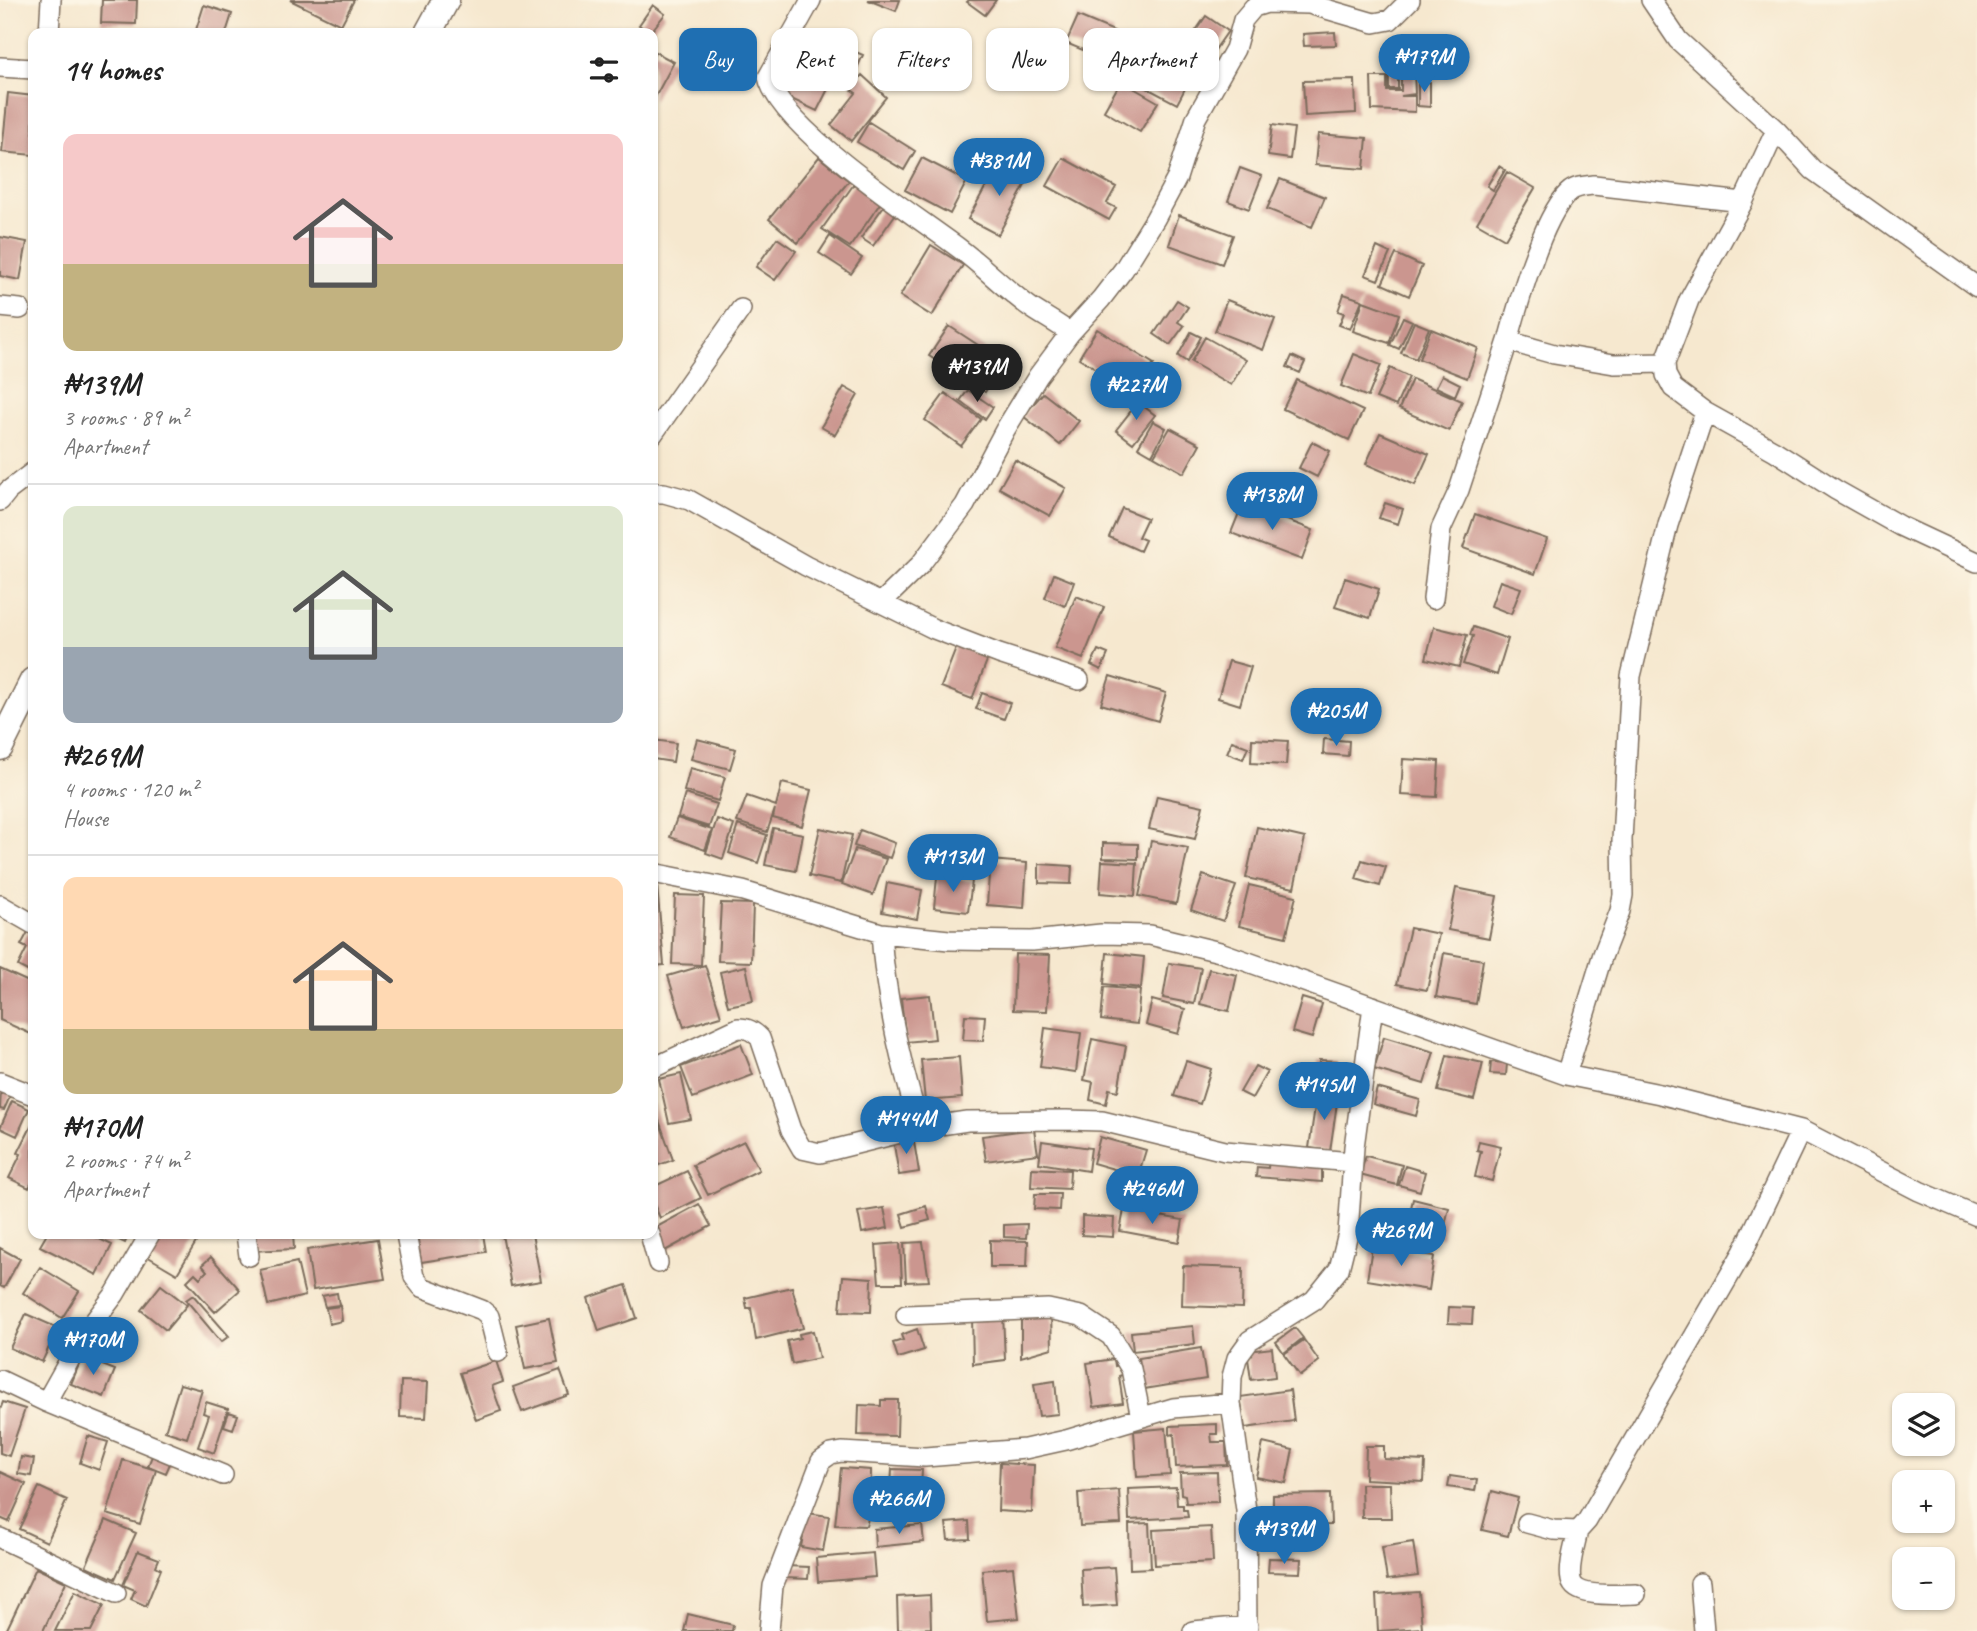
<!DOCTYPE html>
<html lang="en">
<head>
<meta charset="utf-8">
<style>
  :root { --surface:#fff; --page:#f6f6f6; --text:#222; --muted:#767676; --line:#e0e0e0; --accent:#1f6fb2 }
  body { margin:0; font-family:Caveat,sans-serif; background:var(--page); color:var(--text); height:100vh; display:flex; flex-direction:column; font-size:26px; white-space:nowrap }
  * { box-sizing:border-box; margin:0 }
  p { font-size:23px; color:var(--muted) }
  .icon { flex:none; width:38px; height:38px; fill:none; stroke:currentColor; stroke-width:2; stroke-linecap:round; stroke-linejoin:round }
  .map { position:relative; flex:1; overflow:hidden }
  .side { position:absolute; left:28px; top:28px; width:630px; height:1211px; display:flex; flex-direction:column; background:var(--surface); border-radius:14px; box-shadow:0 2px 5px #0004 }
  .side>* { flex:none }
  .guide { position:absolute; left:679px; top:28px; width:665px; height:63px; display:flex; gap:14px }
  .tools { position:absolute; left:1892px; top:1393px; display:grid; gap:14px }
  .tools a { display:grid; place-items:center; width:63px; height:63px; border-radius:14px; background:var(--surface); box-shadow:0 2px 5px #0004; font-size:35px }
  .price { position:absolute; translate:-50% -60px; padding:0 16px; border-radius:24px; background:var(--accent); color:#fff; font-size:23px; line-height:46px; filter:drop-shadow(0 2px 4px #0008) }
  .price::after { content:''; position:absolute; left:50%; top:42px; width:21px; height:16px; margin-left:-10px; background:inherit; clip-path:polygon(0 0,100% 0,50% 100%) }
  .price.active { background:#222; color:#fff }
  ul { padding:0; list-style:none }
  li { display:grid; align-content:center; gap:14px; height:371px; padding:0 35px }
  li+li { border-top:2px solid var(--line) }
  li span { display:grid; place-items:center; height:217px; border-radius:14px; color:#555 }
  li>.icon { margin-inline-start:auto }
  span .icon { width:126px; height:126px; fill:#fffc; stroke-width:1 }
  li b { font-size:30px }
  h2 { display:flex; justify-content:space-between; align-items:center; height:84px; padding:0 35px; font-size:30px }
  .chip { padding:0 24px; border-radius:14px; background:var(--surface); box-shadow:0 2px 5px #0004; font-size:24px; line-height:63px }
  .chip.active { background:var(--accent); color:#fff }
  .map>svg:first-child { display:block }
  .building { fill:#cb968f }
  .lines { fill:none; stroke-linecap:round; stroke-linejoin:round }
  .street-casing { stroke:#7c6c5c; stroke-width:22 }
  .secondary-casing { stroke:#7c6c5c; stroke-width:29 }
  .street { stroke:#fff; stroke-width:19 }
  .secondary { stroke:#fff; stroke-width:26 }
</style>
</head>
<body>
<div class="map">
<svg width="1977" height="1631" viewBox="0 0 1977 1631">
  <rect width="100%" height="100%" fill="#fcf5e5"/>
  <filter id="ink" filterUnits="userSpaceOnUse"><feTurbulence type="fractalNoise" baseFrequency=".0143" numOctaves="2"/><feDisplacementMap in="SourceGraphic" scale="14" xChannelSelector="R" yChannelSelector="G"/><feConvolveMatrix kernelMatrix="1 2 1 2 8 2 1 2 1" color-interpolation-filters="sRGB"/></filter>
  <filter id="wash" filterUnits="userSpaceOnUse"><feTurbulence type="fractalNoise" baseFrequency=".00686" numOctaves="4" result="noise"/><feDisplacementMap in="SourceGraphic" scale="28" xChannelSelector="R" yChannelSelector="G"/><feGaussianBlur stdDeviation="1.57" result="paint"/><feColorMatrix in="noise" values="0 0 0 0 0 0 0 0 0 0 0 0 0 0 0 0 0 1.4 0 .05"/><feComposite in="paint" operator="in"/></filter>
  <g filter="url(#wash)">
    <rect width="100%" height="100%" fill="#f6e8cf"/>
    <g id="blocks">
      <!-- building -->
      <path class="building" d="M102,0H137L136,24L101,23Z
        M290,0H354L341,25Z
        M868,0H900L896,11Z
        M969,0H996L985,15L967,2Z
        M204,5L232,14L226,33H195Z
        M653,5L665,14L650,33L639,25Z
        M1078,16L1114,31L1102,58L1066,43Z
        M1206,16L1228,31L1199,73L1177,58Z
        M1335,32L1336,45L1304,46L1303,34Z
        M844,47L863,55L850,84L831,75Z
        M655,52L674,62L653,101V57Z
        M1155,63L1189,81L1177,104L1143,86Z
        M801,64L833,79L817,111L785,96Z
        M1414,71L1415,94L1401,96H1415V112L1372,110L1371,77H1387V91H1401V72Z
        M1389,72H1398V89H1389Z
        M862,75L886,97L851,141L831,125L856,93L850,89Z
        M1355,80L1356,113L1305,116L1303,81Z
        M1121,81L1158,102L1140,132L1104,111Z
        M1418,82H1430V107L1418,106Z
        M8,93L33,96V155L2,152Z
        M869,122L915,151L904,170L857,142Z
        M1272,125L1294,128L1290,159L1268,156Z
        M1318,134L1367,138L1364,169L1315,165Z
        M819,157L849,181L798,243L769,219Z
        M922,158L967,181L950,214L905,190Z
        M1063,158L1116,187L1107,203L1116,208L1109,220L1047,186Z
        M999,162L1029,178L998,235L968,219Z
        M1499,166L1505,170L1493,190L1487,186Z
        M1240,168L1262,176L1249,209L1228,201Z
        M1507,172L1535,188L1505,239L1477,223Z
        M1280,179L1325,197L1312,227L1267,209Z
        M854,184L881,202L850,247L822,229Z
        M886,203L897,212L873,246L861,238Z
        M1179,215L1233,235L1222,264L1169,245Z
        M830,236L862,258L851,274L819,253Z
        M0,237L27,242L20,280L0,276Z
        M777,238L796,251L775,280L756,267Z
        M931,245L963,265L932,316L900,296Z
        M1377,247L1390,253L1378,280L1365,275Z
        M1396,254L1422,266L1409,296L1382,284Z
        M1344,294L1362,300L1350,329L1339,325L1344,313L1338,311Z
        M1177,300L1188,307L1178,322L1184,326L1170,345L1154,334Z
        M1227,300L1275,319L1263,350L1215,331Z
        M1363,301L1399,314L1389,343L1353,331Z
        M1403,317L1412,321L1399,349L1390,345Z
        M1414,322L1429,328L1416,359L1401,353Z
        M949,326L1004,362L985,392L929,356Z
        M1097,329L1154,364L1136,393L1079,358Z
        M1431,329L1478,348L1467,378L1419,359Z
        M1191,332L1201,337L1187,362L1178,356Z
        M1205,337L1246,360L1231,385L1191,362Z
        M1354,354L1381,365L1368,397L1341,386Z
        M1292,356L1305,362L1300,373L1287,367Z
        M1390,368L1409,377L1396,406L1376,398Z
        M1442,375L1460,384L1455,396L1436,387Z
        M1412,379L1462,401L1449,431L1399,409Z
        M1297,380L1363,411L1349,440L1283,409Z
        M844,387L858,395L835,435L821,427Z
        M968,390L993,407L985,419L960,401Z
        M945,393L981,419L961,446L925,420Z
        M1043,393L1079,421L1060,445L1023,416Z
        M1138,402L1155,415L1133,443L1116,430Z
        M1153,421L1166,428L1152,455L1138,447Z
        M1170,428L1200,444L1184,473L1154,456Z
        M1380,433L1429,454L1415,485L1366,464Z
        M1312,442L1330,451L1317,477L1299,468Z
        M1015,460L1066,488L1050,516L999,488Z
        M1243,503L1313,530L1302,560L1231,533Z
        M1385,503L1403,509L1398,524L1379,518Z
        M1122,508L1147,518L1138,537L1145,540L1140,551L1109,537Z
        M1475,514L1547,539L1535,574L1463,548Z
        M1054,574L1074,582L1065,606L1045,598Z
        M1345,578L1379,589L1370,618L1335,607Z
        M1500,581L1521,588L1511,614L1491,606Z
        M1076,596L1104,607L1083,659L1055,648Z
        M1434,627L1467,635L1459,667L1426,659Z
        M1473,627L1508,639L1497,675L1463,664L1473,636L1470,635Z
        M957,646L988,658L972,699L941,687Z
        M1098,650L1108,654L1101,670L1091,665Z
        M1229,661L1251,667L1240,705L1218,698Z
        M1110,676L1166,693L1158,721L1101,704Z
        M982,693L1010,703L1004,719L976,709Z
        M697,739L736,749L730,769L691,759Z
        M1252,739L1288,741L1286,765L1251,763Z
        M1324,739L1349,741L1348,756L1323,754Z
        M653,740L676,743L673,762L653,759Z
        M1232,741L1248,747L1243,759L1227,753Z
        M1403,759L1439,761L1437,797L1401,795Z
        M690,768L725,777L718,801L684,791Z
        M782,783L811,790L802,826L773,818L775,809L767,832L737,822L747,796L776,806Z
        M685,794L717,804L709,827L678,817Z
        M1157,796L1203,806L1195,839L1149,829Z
        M677,818L712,830L705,850L670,837Z
        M717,819L734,825L723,859L706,853Z
        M738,825L767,835L758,863L729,853Z
        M1257,827L1305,838L1294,888L1246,878Z
        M773,828L803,834L796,871L765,865Z
        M820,828L852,835L841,883L809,876Z
        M860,830L895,843L890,858L854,846Z
        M1151,841L1188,848L1176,904L1139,896Z
        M1103,843L1138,844V859L1103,858Z
        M855,849L886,859L873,895L842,884Z
        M990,860L1027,863L1024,908L987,905Z
        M1362,860L1386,867L1380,886L1356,879Z
        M1102,861L1137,863L1135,896L1100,893Z
        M1039,864L1072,866L1071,884L1039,883Z
        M1203,875L1236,886L1223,921L1191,910Z
        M937,877L972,881L968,912L934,908Z
        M887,883L922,890L917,919L882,912Z
        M653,885H657L664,965L653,966Z
        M1249,885L1296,896L1286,937L1239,926Z
        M1456,888L1497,896L1489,938L1448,930Z
        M675,895L704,896L701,965L672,964Z
        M721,903L753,904L751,962L718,961Z
        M1410,928L1439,934L1427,990L1397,984Z
        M28,932L33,934V974L18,966L27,948L21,945Z
        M1107,953L1144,957L1141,988L1104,984Z
        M1444,953L1483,960L1476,1004L1436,997Z
        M1015,954L1050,955L1047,1011L1013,1010Z
        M1169,963L1201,968L1194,1004L1163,998Z
        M705,965L721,1016L684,1027L668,976Z
        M746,966L753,1001L728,1006L720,972Z
        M0,969L33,984V1035L0,1020Z
        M1209,969L1237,975L1229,1011L1200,1004Z
        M1104,987L1140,990L1137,1024L1101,1020Z
        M930,995L935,1039L906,1042L901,998Z
        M1302,998L1322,1004L1312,1038L1292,1032Z
        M1152,1000L1185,1009L1178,1034L1146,1025Z
        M965,1015L985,1016L983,1041L963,1040Z
        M1045,1028L1081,1033L1076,1072L1040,1067Z
        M1384,1037L1434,1052L1424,1084L1374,1069Z
        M1092,1039L1126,1046L1118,1091L1109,1089L1106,1104L1090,1100L1093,1082L1084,1080Z
        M741,1044L753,1075L693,1098L681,1067Z
        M1447,1055L1483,1063L1474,1100L1438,1091Z
        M959,1057L962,1098L925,1101L921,1060Z
        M1319,1060L1337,1061L1336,1083L1318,1082Z
        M1186,1061L1211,1069L1200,1104L1174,1096Z
        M1491,1062L1507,1063L1506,1075L1490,1074Z
        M1255,1066L1267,1072L1252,1098L1240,1092Z
        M681,1074L691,1119L669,1123L659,1079Z
        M1377,1088L1420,1100L1416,1116L1373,1104Z
        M1,1090L11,1094L4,1110L0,1109Z
        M1317,1093L1338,1096L1330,1151L1309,1148Z
        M12,1101L29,1109L17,1136L0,1128Z
        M653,1103L673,1160L653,1167Z
        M33,1123V1180L29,1188L9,1178L21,1154L18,1153Z
        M1034,1129L1038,1154L986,1161L982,1136Z
        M913,1136L919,1172L899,1175L893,1139Z
        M1100,1137L1146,1150L1138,1176L1093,1163Z
        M744,1141L759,1170L708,1195L693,1165Z
        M1042,1141L1091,1148L1088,1171L1039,1163Z
        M1479,1141L1501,1146L1492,1181L1475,1177L1481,1151L1477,1150Z
        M1366,1156L1402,1165L1397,1185L1360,1175Z
        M1269,1161L1322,1164V1182L1256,1177L1257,1167L1268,1168Z
        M1405,1166L1425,1172L1420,1191L1399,1185Z
        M1032,1168L1070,1170L1069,1189L1031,1187Z
        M687,1171L701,1198L660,1218L653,1202V1187Z
        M1035,1194H1060L1059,1210L1034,1209Z
        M1413,1199L1449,1208L1442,1238L1406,1230Z
        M699,1204L711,1226L663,1252L653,1229Z
        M926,1206L930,1220L905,1227L901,1214Z
        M884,1208L888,1228L862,1233L858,1212Z
        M1124,1210L1183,1220L1179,1242L1120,1231Z
        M1082,1216L1114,1218L1113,1237L1082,1235Z
        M1027,1224L1026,1238L1004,1237V1225Z
        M47,1234H89L112,1245L97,1275L40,1246Z
        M106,1234H129L125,1243Z
        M158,1234H201L177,1274L145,1255Z
        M250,1234H293L294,1249L250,1251Z
        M417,1234H483L486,1252L421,1262Z
        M502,1234H532L541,1281L511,1286Z
        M378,1239L385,1279L313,1290L307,1250Z
        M990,1240L1028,1241L1027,1267H990Z
        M923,1242L929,1281L906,1282L904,1243Z
        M900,1243L902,1283H879L876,1245Z
        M1372,1247L1434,1256L1429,1290L1367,1280Z
        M0,1248L20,1259L4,1288L0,1286Z
        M211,1257L240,1290L215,1312L187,1281L195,1273L200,1278L207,1271L202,1265Z
        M297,1262L305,1296L268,1305L260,1270Z
        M1183,1266L1243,1268L1242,1308L1182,1306Z
        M40,1267L79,1291L62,1318L23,1293Z
        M843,1276L872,1278L871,1312L840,1311Z
        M161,1285L187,1305L166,1330L141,1310Z
        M626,1285L637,1318L599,1331L588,1298Z
        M792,1287L803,1328L756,1340L751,1308H747L745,1298Z
        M337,1293L339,1305L325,1307L322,1296Z
        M193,1295L229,1336L221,1342L186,1300Z
        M340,1306L342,1321L329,1324L326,1308Z
        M1449,1307L1473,1308L1472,1324L1448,1323Z
        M26,1314L58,1328L42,1362L10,1348Z
        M1003,1314L1005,1360L973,1364L972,1316Z
        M1021,1315H1051L1052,1348L1021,1357Z
        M549,1318L558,1363L525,1369L516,1325Z
        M1193,1326L1195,1344L1133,1351L1131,1332Z
        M1295,1328L1303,1338L1284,1353L1276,1342Z
        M917,1329L924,1350L898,1358L893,1343L903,1340L901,1335Z
        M813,1331L819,1358L792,1364L787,1341L800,1338L799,1334Z
        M1304,1340L1319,1361L1300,1376L1284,1354Z
        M1201,1348L1206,1379L1144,1389L1139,1358Z
        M1272,1348L1275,1377L1251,1380L1247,1351Z
        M82,1357L115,1370L104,1397L71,1384Z
        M1114,1359L1115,1366L1121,1365L1122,1375L1119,1376L1123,1403L1094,1407L1087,1363Z
        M496,1361L503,1382L492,1386L501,1411L476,1420L460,1373Z
        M560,1370L569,1395L522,1412L513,1387Z
        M401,1381L428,1382L426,1418L400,1417Z
        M1055,1381L1058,1414L1039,1416L1034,1384Z
        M180,1384L202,1390L187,1438L165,1431Z
        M1290,1390L1294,1421L1245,1428L1240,1397Z
        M881,1400H898L897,1436L858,1435L859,1405L881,1406Z
        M3,1402L25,1409L9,1456L0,1453V1410Z
        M206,1402L228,1409L214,1453L198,1447L209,1415L203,1413Z
        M229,1412L238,1415L233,1429L224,1426Z
        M1217,1424V1434H1211L1212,1442H1226L1227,1465L1176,1467L1174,1434L1170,1435V1426Z
        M1166,1428L1170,1475L1137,1477L1134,1431Z
        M88,1436L108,1442L99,1470L80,1463Z
        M1263,1443L1293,1450L1286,1483L1256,1477Z
        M1366,1446H1384V1459L1425,1461L1424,1482L1365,1479Z
        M154,1451L172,1459L166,1473L148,1466Z
        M21,1457L34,1459L31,1476L18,1474Z
        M123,1460L156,1470L140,1524L107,1514Z
        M1000,1463L1034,1465L1032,1513L998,1511Z
        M841,1468L871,1470L870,1511L866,1526L835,1525Z
        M892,1469L922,1470L920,1508L890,1506Z
        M0,1472L26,1484L9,1522L0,1518Z
        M1217,1472L1218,1502L1186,1503L1185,1495L1181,1494L1180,1473Z
        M1450,1476L1477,1480L1475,1491L1448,1487Z
        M1361,1484H1390L1391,1518H1362Z
        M39,1487L67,1500L47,1542L19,1529Z
        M1176,1487L1177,1505H1183V1510H1187L1188,1517L1129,1520L1128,1489Z
        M1119,1490L1121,1524L1080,1526L1078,1493Z
        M1492,1491L1518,1498L1508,1536L1482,1530Z
        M1330,1494L1331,1525L1273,1526V1495Z
        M807,1513L829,1516L823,1551L801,1547Z
        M106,1520L136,1533L115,1579L86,1566Z
        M969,1521L970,1539L948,1540L946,1523Z
        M1149,1523L1151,1568L1130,1569L1129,1524Z
        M922,1525L924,1542L875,1547L874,1529Z
        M1211,1527L1213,1562L1155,1565L1153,1530Z
        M1413,1542L1418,1576L1387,1580L1382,1547Z
        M138,1551L159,1559L156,1566L161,1569L146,1606L131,1599L135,1590L123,1585Z
        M873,1553L875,1577L818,1582L816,1558Z
        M1269,1558L1301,1559L1300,1573L1268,1572Z
        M785,1566L809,1567L808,1579L785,1578Z
        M1013,1567L1019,1618L987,1621L982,1570Z
        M1114,1567L1117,1605L1083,1607L1081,1569Z
        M36,1568L66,1582L43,1631H6Z
        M75,1591L104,1605L91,1631H55Z
        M1419,1592L1422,1628L1378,1631L1376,1595Z
        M930,1595L931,1628L898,1630L897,1597Z
        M688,1614L733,1625L732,1631H684Z"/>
    </g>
  </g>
  <g filter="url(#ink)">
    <use href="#blocks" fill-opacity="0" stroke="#7c6c5c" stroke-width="2"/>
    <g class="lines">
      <defs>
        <path id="street" d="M811,0L768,77C779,128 915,215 960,249C984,267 1005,289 1030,307C1043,316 1057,323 1070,333L1101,299L1124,269L1155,219L1177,178L1196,118L1235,49L1243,20L1254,7L1267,3L1309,4L1374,23L1390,20L1410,0
          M1651,0L1678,40L1776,130L1813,170L1977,287
          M49,33L51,0
          M0,67L33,69
          M1743,202L1689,300L1665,363L1666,375L1673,388L1705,412L1775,451L1836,490L1900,526L1977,562
          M0,307L20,309
          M1508,341C1518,304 1542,218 1568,193C1575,186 1585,186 1594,185L1743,202L1776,130
          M653,434L741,309
          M653,493H664L689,500L806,566L934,629L999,654L1079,680
          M0,501L8,491L33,472
          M1433,599L1441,529L1459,490L1508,341L1554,354L1614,364L1665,363
          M882,602L920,565L965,505L1005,430L1038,376L1070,333
          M653,873L743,891L881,933L949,940L1032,941L1101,934L1150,935L1220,952L1566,1075L1660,1094L1801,1130L1919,1191L1977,1216
          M0,905L33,924
          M881,933C885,999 901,1065 920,1128
          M653,1068L738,1028C748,1028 753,1031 760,1038L791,1130L802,1149L820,1153L920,1128L967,1121L1066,1120L1102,1121L1225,1151L1352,1162
          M1566,1075L1602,957L1620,911L1623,895L1622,840L1631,676L1668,525L1705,412
          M0,1082L33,1095
          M246,1234L249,1256
          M406,1234L414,1277L422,1287L482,1310L489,1316L498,1352
          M650,1234L658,1263
          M906,1315L1048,1309L1081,1316L1111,1336L1131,1369L1141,1417
          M0,1380L46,1402L223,1475
          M46,1402L83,1336L115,1294L150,1234
          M1527,1523L1553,1530L1578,1531L1587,1521L1743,1252L1801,1130
          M1578,1531C1575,1545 1568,1566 1571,1580C1575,1599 1621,1594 1636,1594
          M0,1538L116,1593
          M1700,1583L1704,1631
          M769,1631L773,1586L821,1461L831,1454L842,1452L925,1457L1025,1449L1066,1440L1173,1408L1231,1403
          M1193,1631L1248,1626
          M1247,1631L1246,1510L1231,1403L1232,1377L1237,1358L1250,1340L1314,1300L1339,1269L1348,1233L1354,1147L1373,1006"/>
        <path id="secondary" d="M428,33L446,0
          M0,747L33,681"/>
      </defs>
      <!-- street casing -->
      <use href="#street" class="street-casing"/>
      <!-- secondary casing -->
      <use href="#secondary" class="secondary-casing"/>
      <!-- street -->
      <use href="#street" class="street"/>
      <!-- secondary -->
      <use href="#secondary" class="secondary"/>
    </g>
  </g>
</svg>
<div class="tools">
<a><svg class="icon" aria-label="layers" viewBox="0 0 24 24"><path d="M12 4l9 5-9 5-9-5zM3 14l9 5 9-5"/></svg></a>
<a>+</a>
<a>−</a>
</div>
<b class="price" style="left:1424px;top:94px">₦179M</b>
<b class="price" style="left:999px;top:198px">₦381M</b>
<b class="price active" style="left:977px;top:404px">₦139M</b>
<b class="price" style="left:1136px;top:422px">₦227M</b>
<b class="price" style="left:1272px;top:532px">₦138M</b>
<b class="price" style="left:1336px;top:748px">₦205M</b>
<b class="price" style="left:953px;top:894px">₦113M</b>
<b class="price" style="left:1324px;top:1122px">₦145M</b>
<b class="price" style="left:906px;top:1156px">₦144M</b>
<b class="price" style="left:1152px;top:1226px">₦246M</b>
<b class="price" style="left:1401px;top:1268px">₦269M</b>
<b class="price" style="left:93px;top:1377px">₦170M</b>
<b class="price" style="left:899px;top:1536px">₦266M</b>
<b class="price" style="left:1284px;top:1566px">₦139M</b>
<div class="guide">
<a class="chip active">Buy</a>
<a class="chip">Rent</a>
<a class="chip">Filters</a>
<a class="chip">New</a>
<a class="chip">Apartment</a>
</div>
<section class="side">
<h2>14 homes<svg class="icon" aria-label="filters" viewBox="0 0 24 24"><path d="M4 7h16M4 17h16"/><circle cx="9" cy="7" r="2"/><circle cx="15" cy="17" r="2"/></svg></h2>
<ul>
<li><span style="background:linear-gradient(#f6c9c9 60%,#c2b280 0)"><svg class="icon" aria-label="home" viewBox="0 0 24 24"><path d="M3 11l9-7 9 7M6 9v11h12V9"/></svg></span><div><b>₦139M</b><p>3 rooms · 89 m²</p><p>Apartment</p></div></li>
<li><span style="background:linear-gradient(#dfe7d0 65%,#9aa5b1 0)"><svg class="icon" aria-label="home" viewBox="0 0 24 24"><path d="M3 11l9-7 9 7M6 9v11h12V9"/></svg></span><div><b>₦269M</b><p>4 rooms · 120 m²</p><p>House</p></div></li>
<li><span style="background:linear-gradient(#ffd9b3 70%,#c2b280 0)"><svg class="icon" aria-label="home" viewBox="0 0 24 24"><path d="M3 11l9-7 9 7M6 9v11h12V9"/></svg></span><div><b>₦170M</b><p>2 rooms · 74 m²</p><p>Apartment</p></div></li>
</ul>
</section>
</div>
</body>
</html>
